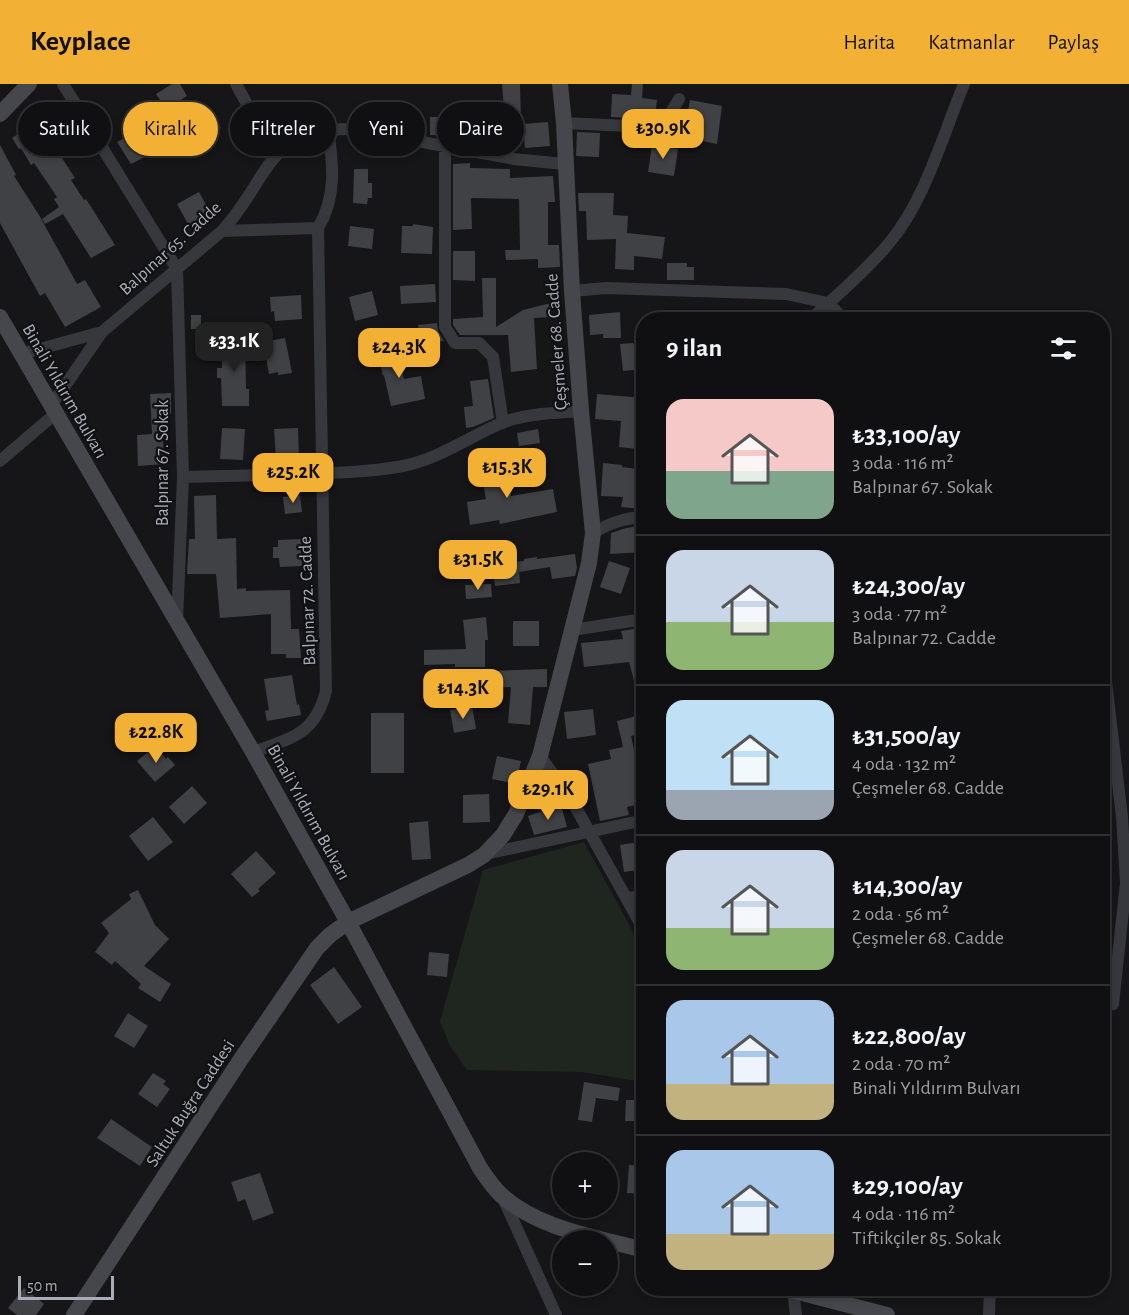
<!DOCTYPE html>
<html lang="tr">
<head>
<meta charset="utf-8">
<style>
  :root { --surface:#101012; --page:#19191b; --text:#f1f3f6; --muted:#9c9d9f; --line:#303032; --accent:#f2b134 }
  body { margin:0; font-family:"Alegreya Sans",sans-serif; background:var(--page); color:var(--text); height:100vh; display:flex; flex-direction:column; font-size:22px; white-space:nowrap }
  * { box-sizing:border-box; margin:0 }
  p { font-size:20px; color:var(--muted) }
  .icon { flex:none; width:33px; height:33px; fill:none; stroke:currentColor; stroke-width:2; stroke-linecap:round; stroke-linejoin:round }
  .map { position:relative; flex:1; overflow:hidden }
  .details { position:absolute; left:636px; top:228px; width:474px; height:984px; display:flex; flex-direction:column; background:var(--surface); border-radius:24px; box-shadow:0 3px 9px #0003,0 0 0 2px var(--line) }
  .details>* { flex:none }
  .top-card { position:absolute; left:18px; top:18px; width:528px; height:54px; display:flex; gap:12px }
  .buttons { position:absolute; left:552px; top:1068px; display:grid; gap:12px }
  .buttons a { display:grid; place-items:center; width:66px; height:66px; border-radius:50%; background:var(--surface); box-shadow:0 3px 9px #0003,0 0 0 2px var(--line); font-size:30px }
  .scale { position:absolute; left:18px; bottom:15px; width:96px; box-sizing:border-box; padding-left:6px; border:3px solid #a8adb8; border-top:0; font-size:16px; line-height:21px; white-space:nowrap; color:#a8adb8; -webkit-text-stroke:4px #111113; paint-order:stroke }
  .price { position:absolute; translate:-50% -51px; padding:0 14px; border-radius:12px; background:var(--accent); color:#111; font-size:20px; line-height:39px; filter:drop-shadow(0 2px 3px #0008) }
  .price::after { content:''; position:absolute; left:50%; top:36px; width:18px; height:14px; margin-left:-9px; background:inherit; clip-path:polygon(0 0,100% 0,50% 100%) }
  .price.selected { background:#222; color:#fff }
  ul { padding:0; list-style:none }
  li { display:flex; align-items:center; gap:18px; height:150px; padding:0 30px }
  li+li { border-top:2px solid var(--line) }
  li span { display:grid; place-items:center; flex:none; width:168px; height:120px; border-radius:18px; color:#555 }
  li>.icon { margin-inline-start:auto }
  span .icon { width:72px; height:72px; fill:#fffc; stroke-width:1 }
  li b { font-size:26px }
  h2 { display:flex; justify-content:space-between; align-items:center; height:72px; padding:0 30px; font-size:26px }
  .chip { padding:0 21px; border-radius:27px; background:var(--surface); box-shadow:0 3px 9px #0003,0 0 0 2px var(--line); font-size:21px; line-height:54px }
  .chip.selected { background:var(--accent); color:#111 }
  header { display:flex; align-items:center; gap:36px; box-sizing:border-box; height:84px; padding:0 30px; background:var(--accent); color:#111 }
  header strong { font-size:28px }
  nav { display:flex; gap:33px; margin-inline-start:auto; font-size:21px }
  .map>svg:first-child { display:block }
  .green { fill:#1e261f }
  .building { fill:#404145 }
  .lines { fill:none; stroke-linecap:round; stroke-linejoin:round }
  .street { stroke:#37383d; stroke-width:12 }
  .secondary { stroke:#45474d; stroke-width:16 }
  .labels { text-anchor:middle; stroke-width:4.5; stroke-linejoin:round; paint-order:stroke }
  .street-label { font-size:18px; fill:#a8adb8; stroke:#111113 }
</style>
</head>
<body>
<header>
<strong>Keyplace</strong>
<nav><a>Harita</a><a>Katmanlar</a><a>Paylaş</a></nav>
</header>
<div class="map">
<svg width="1129" height="1231" viewBox="0 0 1129 1231">
  <rect width="100%" height="100%" fill="#161618"/>
  <!-- green -->
  <path class="green" d="M584,758L631,844L643,874V998L581,988L467,986L450,962L440,937L483,786Z"/>
  <!-- building -->
  <path class="building" d="M172,0H180L187,12L166,25L156,10Z
    M502,0H520L521,40L500,41V25H504Z
    M632,0H643L642,14L657,16L655,32L649,35L611,33L612,10L631,11Z
    M690,16L722,22L717,60L683,53Z
    M209,24L221,44L201,56L189,35Z
    M430,33H460V52L430,51Z
    M38,37L75,94L71,96L84,116L86,115L115,161L91,174L63,130L45,140L42,135L59,123L54,115L57,113L34,79L31,81L21,64L19,65L12,54Z
    M548,38L550,62L525,64L523,40Z
    M144,44L157,67L131,80L117,58Z
    M577,48L600,49L599,73L576,72Z
    M0,61L16,91L14,92L39,131L77,200L85,196L101,223L65,243L45,209L40,212L0,139Z
    M652,61L678,65L674,92L648,88Z
    M470,79V84L510,85V94L553,92L555,118H548V161H559L560,183L538,184V175L506,176L505,166H520L519,115L471,114L472,145L453,146V80Z
    M354,85H368V99H372V114H368L367,120L353,119Z
    M199,108L211,130L189,142L177,120Z
    M578,109H614L613,131L628,132L627,149L665,153L662,175L634,172V186L615,185L616,155L587,156L586,127H579Z
    M413,140L433,143L432,170L401,169L402,142H413Z
    M350,142L374,145L372,165L348,162Z
    M453,167H475V197L453,196Z
    M667,179H687V183H694V196H667Z
    M482,194H496V243L523,226L551,219L552,233L534,234L537,285L511,288L508,251H460L453,241V235L483,233Z
    M435,200L436,218L401,220L400,202Z
    M372,207L378,231L355,237L349,213Z
    M301,211L302,235L275,237L274,227L271,228L270,213Z
    M620,228L621,254H603V250L590,251L589,231Z
    M191,231H201V245H191Z
    M437,239L438,247L444,257L420,259L418,241Z
    M245,254L246,305H249V322H222L221,294H217V284H222V255Z
    M285,254L292,289L278,291V288L269,290L263,258Z
    M633,259L634,261L644,260V285L623,287L620,260Z
    M396,262L404,295L421,292L425,315L391,322L384,291L383,292L377,267Z
    M488,295L494,334L473,343L466,344L464,323L473,322L470,297Z
    M171,309V330L162,331L164,380L138,382L137,351L152,350L150,310Z
    M597,310L644,314V341H639L637,365L619,363L621,337L595,335Z
    M222,344L245,345L243,376L220,375Z
    M298,344L299,374L276,375L274,345Z
    M538,345L540,359L519,362L517,349Z
    M504,374L511,412L553,405L557,428L500,440L499,436L470,441L467,418L486,415L479,379Z
    M603,379L622,381V383L644,386V425L621,423L623,413L601,412Z
    M216,411L217,455L236,454L237,505L246,504V507L290,506L291,545H299L301,574H286V570H271V530L220,534L216,490H187L189,455H195L194,412Z
    M300,411L302,428L285,430L283,413Z
    M644,441V468L610,470L611,449L626,444Z
    M301,455L302,482L280,483L279,474H273V463H278V456Z
    M472,459L474,472L445,475L443,462Z
    M575,470L577,484L575,492L552,495L550,483L519,488L520,499L495,502L493,480L524,477V475L537,473V475Z
    M609,477L630,484L621,510L600,503Z
    M491,500L492,513L466,515L465,501Z
    M486,533L488,556H485V583H455V580L424,581V566L466,565L463,536Z
    M513,537H539V562H513Z
    M640,544L644,558V619H640L629,578L584,583L581,559L623,555L621,547Z
    M547,585V603H533L530,641L508,639L511,603L489,604V587Z
    M292,591L297,621L299,620L301,631L267,637L265,627L269,626L264,595Z
    M472,622L476,645L454,649L450,626Z
    M593,625L596,651L567,655L564,628Z
    M371,629H404V689H371Z
    M644,630V649L631,652L639,689L644,688V719L627,723L629,731L600,737L588,680L611,675L609,666L623,663L617,637Z
    M155,662L166,675L168,673L175,681L155,698L137,677Z
    M497,672L521,677L516,700L492,695Z
    M192,702L207,719L184,740L169,723Z
    M489,710L490,738L463,739V711Z
    M561,721L567,743L534,751L528,732Z
    M153,733L173,758L148,777L129,752Z
    M428,737L431,775L412,776L409,739Z
    M644,757V785L624,788L620,761Z
    M256,767L276,789L258,805L260,807L252,813L231,790Z
    M138,806L155,841L169,855L144,882L171,900L160,918L138,904L141,900L115,877L112,881L95,868L109,849L101,839L131,815L129,810Z
    M429,868L449,870L447,893L427,891Z
    M334,883L362,923L338,940L310,901Z
    M128,929L148,942L134,964L114,952Z
    M153,989L166,997L163,1000L170,1005L157,1023L138,1010Z
    M584,998L620,1004L618,1017L596,1014L592,1038L578,1036Z
    M626,1016H644V1037H625Z
    M111,1035L152,1063L140,1082L97,1054Z
    M629,1081L644,1082V1110L627,1109Z
    M260,1089L274,1129L253,1137L245,1115L238,1118L231,1098Z
    M24,1204L44,1220L36,1231H17L8,1224Z"/>
  <g class="lines">
    <!-- street -->
    <path class="street" d="M63,0L177,185L183,393L177,537
      M236,0L275,72
      M564,39L651,43L667,35L679,15
      M445,62V243L455,259H479L493,273L503,339
      M222,147L318,144C337,113 333,79 328,45
      M572,207L606,204L786,210L828,219L845,236
      M810,236C837,211 866,187 890,158C925,116 943,51 964,0
      M21,270L102,248
      M51,322L102,248L222,147C270,95 265,44 352,45L514,75L564,80
      M0,377L55,330
      M183,393C222,392 262,391 302,390C336,389 370,388 403,382C439,375 470,352 504,338C529,329 555,329 581,327
      M593,449C610,439 624,434 644,433
      M572,546L644,535
      M1102,564L1122,733L1126,799L1113,920H1102
      M253,668C291,654 315,651 326,607L318,144
      M540,672L571,715L644,846
      M485,770L644,736
      M627,814L644,812
      M503,1114L556,1231
      M793,1207L796,1231
      M989,1231L990,1204"/>
    <!-- secondary -->
    <path class="secondary" d="M0,30L29,0
      M0,233L253,668L348,838L480,1084C486,1093 492,1102 500,1110C538,1145 596,1153 644,1166
      M783,1204L887,1231
      M74,1231L241,975L317,864L330,851L348,838L468,781L484,771L503,751L516,730L524,711L540,672L589,479L593,449L581,327L572,207L564,39L560,0"/>
  </g>
  <g class="labels">
    <!-- street labels -->
    <g class="street-label">
      <text transform="translate(170 164) rotate(-42)" y="6">Balpınar 65. Cadde</text>
      <text transform="translate(556 258) rotate(-94)" y="6">Çeşmeler 68. Cadde</text>
      <text transform="translate(65 307) rotate(60)" y="6">Binali Yıldırım Bulvarı</text>
      <text transform="translate(162 379) rotate(-90)" y="6">Balpınar 67. Sokak</text>
      <text transform="translate(307 517) rotate(-92)" y="6">Balpınar 72. Cadde</text>
      <text transform="translate(309 728) rotate(61)" y="6">Binali Yıldırım Bulvarı</text>
      <text transform="translate(190 1019) rotate(-57)" y="6">Saltuk Buğra Caddesi</text>
    </g>
  </g>
</svg>
<div class="buttons">
<a>+</a>
<a>−</a>
</div>
<div class="scale">50 m</div>
<b class="price" style="left:663px;top:76px">₺30.9K</b>
<b class="price selected" style="left:234px;top:289px">₺33.1K</b>
<b class="price" style="left:399px;top:295px">₺24.3K</b>
<b class="price" style="left:507px;top:415px">₺15.3K</b>
<b class="price" style="left:293px;top:420px">₺25.2K</b>
<b class="price" style="left:478px;top:507px">₺31.5K</b>
<b class="price" style="left:463px;top:636px">₺14.3K</b>
<b class="price" style="left:156px;top:680px">₺22.8K</b>
<b class="price" style="left:548px;top:737px">₺29.1K</b>
<div class="top-card">
<a class="chip">Satılık</a>
<a class="chip selected">Kiralık</a>
<a class="chip">Filtreler</a>
<a class="chip">Yeni</a>
<a class="chip">Daire</a>
</div>
<section class="details">
<h2>9 ilan<svg class="icon" aria-label="filters" viewBox="0 0 24 24"><path d="M4 7h16M4 17h16"/><circle cx="9" cy="7" r="2"/><circle cx="15" cy="17" r="2"/></svg></h2>
<ul>
<li><span style="background:linear-gradient(#f6c9c9 60%,#7fa58c 0)"><svg class="icon" aria-label="home" viewBox="0 0 24 24"><path d="M3 11l9-7 9 7M6 9v11h12V9"/></svg></span><div><b>₺33,100/ay</b><p>3 oda · 116 m²</p><p>Balpınar 67. Sokak</p></div></li>
<li><span style="background:linear-gradient(#c9d6e8 60%,#8fb573 0)"><svg class="icon" aria-label="home" viewBox="0 0 24 24"><path d="M3 11l9-7 9 7M6 9v11h12V9"/></svg></span><div><b>₺24,300/ay</b><p>3 oda · 77 m²</p><p>Balpınar 72. Cadde</p></div></li>
<li><span style="background:linear-gradient(#bfe0f5 75%,#9aa5b1 0)"><svg class="icon" aria-label="home" viewBox="0 0 24 24"><path d="M3 11l9-7 9 7M6 9v11h12V9"/></svg></span><div><b>₺31,500/ay</b><p>4 oda · 132 m²</p><p>Çeşmeler 68. Cadde</p></div></li>
<li><span style="background:linear-gradient(#c9d6e8 65%,#8fb573 0)"><svg class="icon" aria-label="home" viewBox="0 0 24 24"><path d="M3 11l9-7 9 7M6 9v11h12V9"/></svg></span><div><b>₺14,300/ay</b><p>2 oda · 56 m²</p><p>Çeşmeler 68. Cadde</p></div></li>
<li><span style="background:linear-gradient(#a9c7e8 70%,#c2b280 0)"><svg class="icon" aria-label="home" viewBox="0 0 24 24"><path d="M3 11l9-7 9 7M6 9v11h12V9"/></svg></span><div><b>₺22,800/ay</b><p>2 oda · 70 m²</p><p>Binali Yıldırım Bulvarı</p></div></li>
<li><span style="background:linear-gradient(#a9c7e8 70%,#c2b280 0)"><svg class="icon" aria-label="home" viewBox="0 0 24 24"><path d="M3 11l9-7 9 7M6 9v11h12V9"/></svg></span><div><b>₺29,100/ay</b><p>4 oda · 116 m²</p><p>Tiftikçiler 85. Sokak</p></div></li>
</ul>
</section>
</div>
</body>
</html>
